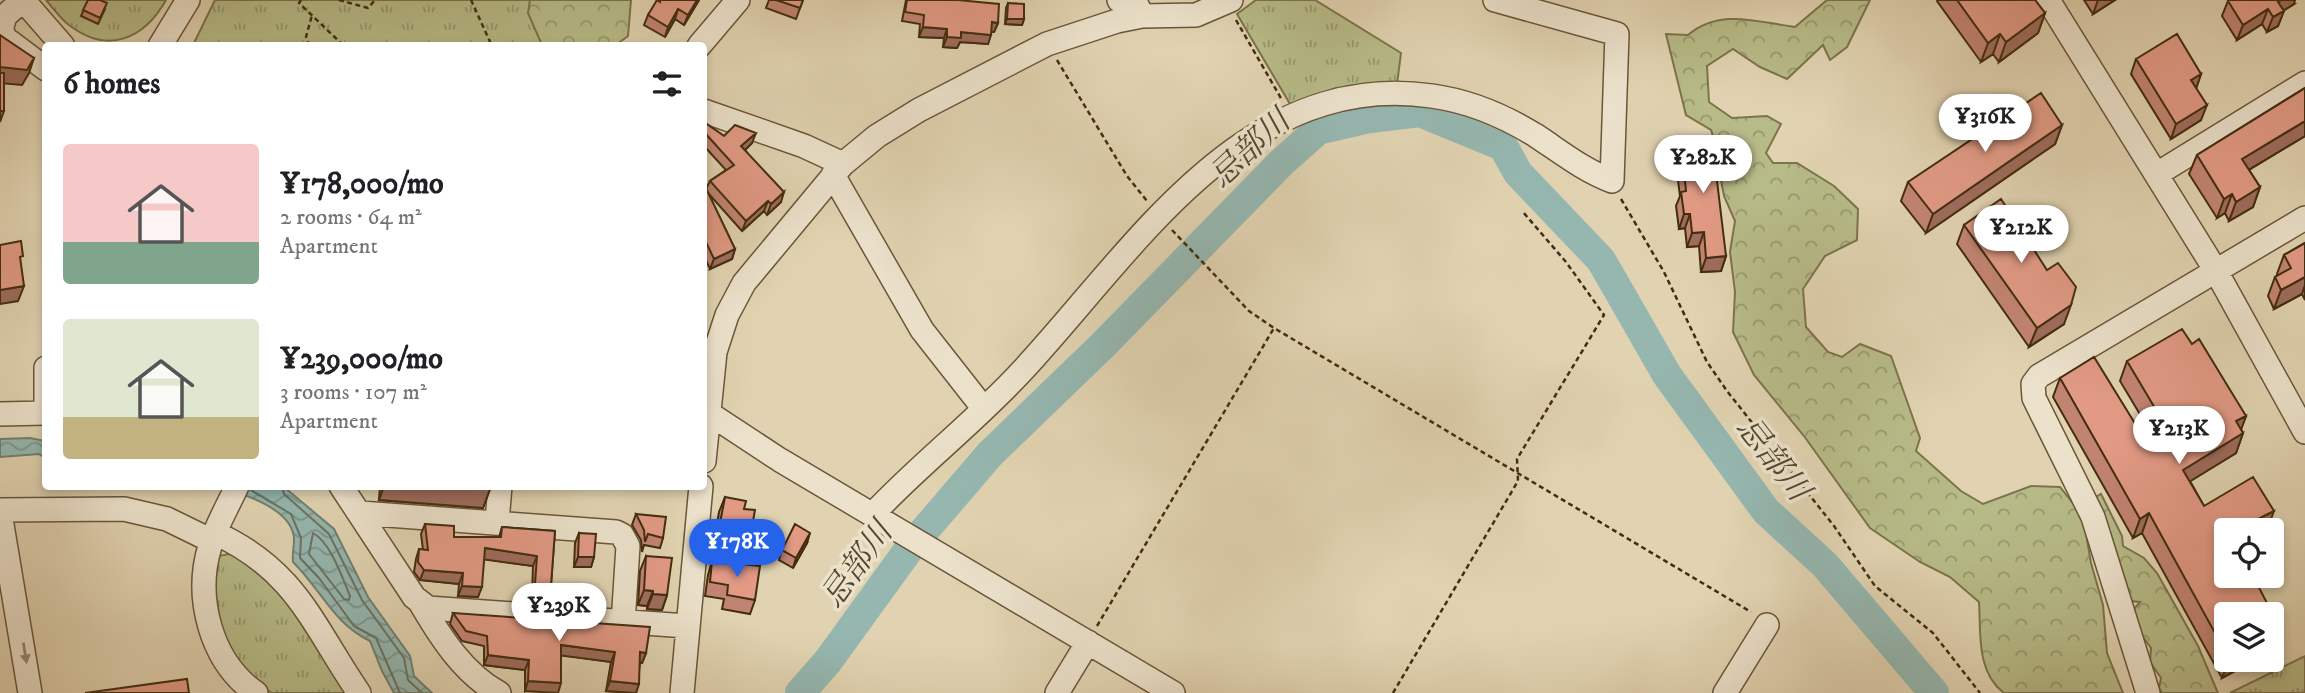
<!DOCTYPE html>
<html lang="en">
<head>
<meta charset="utf-8">
<style>
  :root { --surface:#fff; --page:#f2f2f2; --text:#202124; --muted:#757577; --accent:#2563eb }
  body { margin:0; font-family:"IM FELL DW Pica","Noto Serif JP",serif; background:var(--page); color:var(--text); height:100vh; display:flex; flex-direction:column; font-size:26px; white-space:nowrap }
  * { box-sizing:border-box; margin:0 }
  p { font-size:23px; color:var(--muted) }
  .icon { flex:none; width:38px; height:38px; fill:none; stroke:currentColor; stroke-width:2; stroke-linecap:round; stroke-linejoin:round }
  .map { position:relative; flex:1; overflow:hidden }
  .drawer { position:absolute; left:42px; top:42px; width:665px; height:448px; display:flex; flex-direction:column; background:var(--surface); border-radius:7px; box-shadow:0 4px 10px #0003 }
  .drawer>* { flex:none }
  .tools { position:absolute; left:2214px; top:518px; display:grid; gap:14px }
  .tools a { display:grid; place-items:center; width:70px; height:70px; border-radius:7px; background:var(--surface); box-shadow:0 4px 10px #0003; font-size:35px }
  .price { position:absolute; translate:-50% -60px; padding:0 16px; border-radius:24px; background:#fff; color:#222; font-size:23px; line-height:46px; filter:drop-shadow(0 2px 4px #0008) }
  .price::after { content:''; position:absolute; left:50%; top:42px; width:21px; height:16px; margin-left:-10px; background:inherit; clip-path:polygon(0 0,100% 0,50% 100%) }
  .price.on { background:var(--accent); color:#fff }
  ul { padding:0; list-style:none }
  li { display:flex; align-items:center; gap:21px; height:175px; padding:0 21px }
  li span { display:grid; place-items:center; flex:none; width:196px; height:140px; border-radius:7px; color:#555 }
  li>.icon { margin-inline-start:auto }
  span .icon { width:84px; height:84px; fill:#fffc; stroke-width:1 }
  li b { font-size:30px }
  h2 { display:flex; justify-content:space-between; align-items:center; height:84px; padding:0 21px; font-size:30px }
  .map>svg:first-child { display:block }
  .forest { fill:url(#forest-crowns); stroke:#7c744c; stroke-width:2 }
  .park { fill:url(#park-tufts); stroke:#7c744c; stroke-width:2 }
  .water { fill:url(#water-waves); stroke:#748070; stroke-width:2 }
  .lines { fill:none; stroke-linecap:round; stroke-linejoin:round }
  .shore { stroke:#6c7260; stroke-width:2 }
  .river { stroke:#95b7b0; stroke-width:30 }
  .minor-casing { stroke:#6a5638; stroke-width:26 }
  .path { stroke:#422d0f; stroke-width:2.5; stroke-dasharray:5 3.5; stroke-linecap:butt }
  .minor { stroke:#ece2cc; stroke-width:23 }
  .wall { fill:#c28472; stroke:#422d0f; stroke-width:2 }
  .shaded-wall { fill:#9e6c5d; stroke:#422d0f; stroke-width:2 }
  .building { fill:#e29a85; stroke:#422d0f; stroke-width:2 }
  .oneway { fill:#97886e }
  .labels { text-anchor:middle; stroke-width:7; stroke-linejoin:round; paint-order:stroke }
  .water-label { font-size:32px; font-style:italic; fill:#53492f; stroke:#ece2cc }
</style>
</head>
<body>
<div class="map">
<svg width="2305" height="693" viewBox="0 0 2305 693">
  <defs>
    <pattern id="forest-crowns" width="20" height="18" patternUnits="userSpaceOnUse" patternTransform="scale(1.75)"><rect width="20" height="18" fill="#b7bb88"/><path d="M2 6a3 3 0 1 1 6 0M12 15a3 3 0 1 1 6 0" fill="none" stroke="#96986e"/></pattern>
    <pattern id="park-tufts" width="24" height="20" patternUnits="userSpaceOnUse" patternTransform="scale(1.75)"><rect width="24" height="20" fill="#b7bb88"/><path d="M3 7l-1-3M5 7V3M7 7l1-3M15 17l-1-3M17 17v-4M19 17l1-3" fill="none" stroke="#96986e"/></pattern>
    <pattern id="water-waves" width="16" height="10" patternUnits="userSpaceOnUse" patternTransform="scale(1.75)"><rect width="16" height="10" fill="#95b7b0"/><path d="M0 5q4-4 8 0t8 0" fill="none" stroke="#7b958e"/></pattern>
  </defs>
  <rect width="100%" height="100%" fill="#e1d3b1"/>
  <filter id="stains"><feTurbulence type="fractalNoise" baseFrequency=".00286" numOctaves="4"/><feColorMatrix values="0 0 0 0 .2 0 0 0 0 .09 0 0 0 0 .02 0 0 0 .5 -.17"/></filter>
  <radialGradient id="worn" r=".72"><stop offset=".6" stop-color="#630" stop-opacity="0"/><stop offset="1" stop-color="#630" stop-opacity=".3"/></radialGradient>
  <!-- forest -->
  <path class="forest" d="M241,0H631L628,36L616,45H242Z
    M1827,0H1870L1847,47L1830,60L1823,45L1787,79L1760,67L1733,49L1707,66L1709,102L1732,118L1767,116L1781,124L1766,153L1773,163H1797L1834,186L1858,209L1857,240L1825,256L1803,289L1806,327L1828,352L1842,357L1860,344L1891,356L1920,438L1916,451L1961,491L1983,504L2031,486L2060,487L2083,516L2091,563L2103,605L2107,653L2123,693H2004C1976,672 1981,633 1979,602L1950,577L1920,562L1870,528L1804,436L1754,375L1733,332L1735,292L1730,252L1735,221L1724,196L1720,175L1736,150L1716,146L1711,130L1686,115L1666,34L1688,35C1720,8 1757,22 1795,27Z
    M2101,494L2122,536L2123,546L2144,558L2157,573L2198,646L2218,693H2162L2159,688L2161,678L2150,662L2151,648L2138,630L2134,609L2140,602L2131,601L2096,497Z"/>
  <!-- park -->
  <path class="park" d="M46,0H166C144,39 108,55 69,25C60,18 53,8 46,0Z
    M215,0H530L528,13L542,45H193Z
    M1256,0H1315L1401,53L1397,84L1336,88L1290,104L1237,14Z
    M240,552L269,573L352,693H272C221,661 210,611 218,556Z
    M2305,656V693H2230Z"/>
  <!-- water -->
  <path class="water" d="M30,438L45,441V458L39,454L0,457V439Z
    M218,487H284L334,529L368,597L410,656L414,676L432,693H394L382,671L370,641C334,624 322,591 293,562C292,553 294,548 294,540C294,509 242,493 218,487Z"/>
  <g class="lines">
    <!-- shore -->
    <path class="shore" d="M282,486L284,494L329,534L362,600L404,658L408,680L422,693
      M249,489L291,514L301,538L300,558L319,578L354,626L376,638L400,693
      M313,533C331,543 342,577 350,596L349,600L344,599L309,554Z"/>
    <!-- river -->
    <path class="river" d="M800,693L828,661L912,545L990,454L1103,345L1282,162L1318,130L1370,118L1420,112L1503,146L1518,173L1601,260L1667,375L1766,511L1825,565L1934,693"/>
    <defs>
      <path id="minor" d="M23,0L5,16L1,30L6,39L46,69
        M23,0L63,46
        M1119,0L1137,5L1142,16
        M2048,0L2216,271L2305,432
        M160,46L188,0
        M699,46L738,0
        M704,111L804,146L843,164
        M2157,174L2305,83
        M833,175L922,330L984,409
        M46,368V408
        M704,410L780,460L1173,693
        M0,414L46,413
        M704,461L715,352L727,315L744,283L843,164L877,136L919,110L1047,44L1117,21L1142,16L1196,15L1231,0
        M237,486C228,506 216,526 210,546C194,598 211,662 256,693
        M341,486L414,597L428,608L687,626
        M0,510L124,509L167,519L212,541
        M0,513L30,693
        M361,513L616,532L622,535L628,546L623,623
        M873,514C920,464 975,422 1022,371C1133,252 1243,69 1432,96C1468,101 1504,116 1535,135C1561,152 1583,170 1612,181L1617,34L1495,0
        M497,522L500,486
        M215,533C296,570 312,624 359,693
        M421,604C441,638 464,674 499,693
        M682,693L701,486
        M1057,693L1088,642
        M1725,693L1767,625
        M2148,693L2093,517L2034,398L2033,384L2039,376L2305,218"/>
    </defs>
    <!-- minor casing -->
    <use href="#minor" class="minor-casing"/>
    <!-- path -->
    <path class="path" d="M301,0L299,3L344,46
      M339,0L368,8L375,0
      M471,0L492,46
      M1236,20L1282,100
      M309,46L306,37L312,15
      M1057,60L1127,176L1147,201
      M1621,199L1664,272L1707,362L1727,391L1834,526L1875,586L1933,633L1980,693
      M1172,230L1249,311L1274,328L1751,612
      M1097,626L1274,328
      M1393,693L1518,481L1517,459L1604,315L1566,262L1523,212"/>
    <!-- minor -->
    <use href="#minor" class="minor"/>
  </g>
  <!-- wall -->
  <path class="wall" d="M88,0L105,9L98,24L81,16Z
    M660,0H699L684,25L675,19L665,37L644,25L648,15Z
    M769,0H803L796,19L766,8Z
    M906,0H958L998,23L994,32H991L988,44L960,42L957,48L943,47L944,38L919,37L920,24L902,21Z
    M1938,0H2035L2045,13L2038,33L1999,62L1993,54L1981,62L1937,1Z
    M2084,0H2115L2093,14Z
    M2228,1L2294,4L2284,10L2278,26L2267,32L2262,24L2237,40L2222,16Z
    M1008,3L1024,19L1022,25L1005,24L1006,8Z
    M2136,59L2201,74L2196,88L2201,120L2171,139L2131,74Z
    M2305,88V136L2249,170L2260,187L2253,207L2229,221L2225,213L2217,218L2189,174L2197,155Z
    M704,122L724,136L752,143L745,150L781,202L767,215L764,211L742,231L708,193L735,249L732,259L710,269L704,256V184L706,189L710,181L726,170L704,146Z
    M2062,125L2055,144L1926,233L1901,201L1908,182Z
    M1681,142L1726,256L1721,271L1701,272L1699,246L1687,247L1685,228L1679,229L1676,206L1680,196L1675,157Z
    M1964,225L2064,324L2029,347L1957,244Z
    M2305,243V300L2302,294L2274,309L2268,296L2275,277L2277,276V274L2284,255Z
    M2192,344L2246,416L2241,429L2243,433L2236,453L2190,481L2204,506L2226,530L2281,630L2273,649L2272,650V614H2226V660H2255L2222,678L2142,533L2133,538L2053,397L2060,378L2139,430L2147,426L2120,381L2127,361Z
    M380,486H491L483,508L379,500Z
    M725,497L744,509L748,550L742,564L755,600L750,614L722,609L724,599L705,596L708,575L712,561L734,564L711,559L719,512Z
    M636,514L663,538L660,548L644,545L642,552L641,540L632,525Z
    M425,524L454,537H499L502,527L555,531L551,585L547,596L532,595L533,566L484,559L478,597L458,596L459,584L420,580L414,572L416,559L419,549L423,550L421,534Z
    M579,533L594,557L591,567H574L575,543Z
    M807,543L793,568L779,560L782,550Z
    M646,556L667,595L662,610L647,609V606L638,605L640,571Z
    M453,613L646,653L642,663H640L636,693L606,691L611,662L561,655L525,691V670L484,665V646L462,641L450,624Z"/>
  <!-- shaded-wall -->
  <path class="shaded-wall" d="M697,0H699L684,25L688,15Z
    M2098,0H2115L2093,14Z
    M2281,0H2295L2294,4L2273,17L2278,2Z
    M678,9L675,19L665,37L668,27Z
    M2268,9L2262,24L2237,40L2243,25Z
    M2284,11L2278,26L2267,32L2273,17Z
    M2045,13L2038,33L1999,62L2006,42Z
    M1007,19H1024L1022,25L1005,24Z
    M992,22L998,23L994,32H989Z
    M923,27L947,29L944,38L919,37Z
    M961,32L991,35L988,44L960,42L957,48L943,47L947,37Z
    M2000,34L1993,54L1981,62L1988,43Z
    M34,58L29,73L22,85L0,83V67Z
    M2201,74L2196,89L2191,80Z
    M2207,105L2201,120L2171,139L2176,124Z
    M0,111H4L0,122Z
    M2305,121V136L2235,178L2242,159Z
    M2062,125L2055,144L1926,233L1933,214Z
    M756,133L752,143L738,157L741,146Z
    M2260,187L2253,207L2229,221L2236,202Z
    M784,192L781,202L767,215L771,204Z
    M2232,194L2225,213L2217,218L2224,199Z
    M768,201L764,211L742,231L746,221Z
    M1684,214H1690L1685,228L1679,229Z
    M1704,232L1699,246L1687,247L1692,233Z
    M735,249L732,259L710,269L714,259Z
    M1726,256L1721,271L1701,272L1706,258Z
    M2305,277V285L2302,294L2274,309L2281,290Z
    M24,286L18,301L0,304V290Z
    M2071,305L2064,324L2029,347L2037,328Z
    M2246,416L2239,435L2236,421Z
    M2243,433L2236,453L2176,490L2183,470Z
    M384,486H461L490,489L483,508L379,500Z
    M2274,511L2267,530H2236Z
    M2149,513L2142,533L2133,538L2140,519Z
    M810,533L807,543L793,568L796,558Z
    M485,548L537,556L533,566L481,559Z
    M578,557H594L591,567H574Z
    M424,570L463,573L459,584L420,580Z
    M535,584L551,585L547,596L532,595Z
    M462,586L482,587L478,597L458,596Z
    M644,590L653,591L647,606L638,605Z
    M653,594L667,595L662,610L647,609Z
    M2281,630L2273,649L2272,650V635Z
    M561,645L615,652L611,662L557,655Z
    M640,652L646,653L642,663L637,662Z
    M488,655L529,660L525,670L484,665Z
    M2229,660H2255L2222,678Z
    M528,681L561,683L558,693L525,691Z
    M610,681L639,684L636,693L606,691Z"/>
  <!-- building -->
  <path class="building" d="M88,0H100L107,3L100,18L83,10Z
    M657,0L660,2V0H697L688,15L678,9L668,27L648,15Z
    M776,0H803L800,8Z
    M907,0H958L999,4L998,23L992,22L991,35L961,32V38L947,37V29L923,27L924,15L905,12Z
    M1957,0H2035L2045,13L2006,42L2000,34L1988,43Z
    M2229,0H2281L2278,2L2284,11L2273,17L2268,9L2243,25L2228,1Z
    M1008,3L1024,4V19H1007Z
    M2177,34L2201,74L2191,80L2207,105L2176,124L2136,59Z
    M0,35L34,58L27,70L0,67Z
    M0,73H4V111H0Z
    M2305,88V121L2242,159L2260,187L2236,202L2232,194L2224,199L2197,155Z
    M2041,93L2062,125L1933,214L1908,182Z
    M704,122L724,136L735,125L756,133L741,146L784,192L771,204L768,201L746,221L710,181L734,165L704,132Z
    M1712,139L1726,256L1706,258L1704,232L1692,233L1690,214H1684L1681,192L1686,191L1681,142Z
    M704,184L735,249L714,259L704,238Z
    M2001,199L2047,270L2058,263L2076,287L2071,305L2037,328L1964,225Z
    M21,241L23,256L20,257L24,286L0,290V245Z
    M2305,243V277L2281,290L2275,277L2291,268L2284,255Z
    M2182,329L2192,344L2199,339L2246,416L2236,421L2243,433L2183,470L2204,506L2253,477L2274,511L2236,530H2226V576H2253L2281,630L2272,635V614H2226V653L2149,513L2140,519L2060,378L2094,357L2139,430L2162,420L2127,361Z
    M461,486H491L490,489Z
    M725,497L746,501L744,509L755,510L748,550L716,544Z
    M636,514L666,517L663,538L648,534L645,542L644,530Z
    M425,524L454,526V537H501L502,527L555,531L551,585L535,584L537,556L485,548L482,587L462,586L463,573L424,570L418,562L419,549L428,550Z
    M795,524L810,533L796,558L782,550Z
    M579,533L596,534L594,557H578Z
    M646,556L672,558L667,595L653,594V591L644,590Z
    M712,561L760,566L755,600L727,595L728,585L710,582Z
    M453,613L650,627L646,653L640,652L639,684L610,681L615,652L561,645V683L528,681L529,660L488,655L487,636L466,631Z
    M187,679L189,693H85Z"/>
  <!-- one-way arrows -->
  <defs><path id="oneway-solid" d="M-6-.8H1V-3.2L6.5 0L1 3.2V.8H-6Z" transform="scale(1.75)"/></defs>
  <use class="oneway" href="#oneway-solid" transform="translate(25 653) rotate(81)"/>
  <g class="labels">
    <!-- water labels -->
    <g class="water-label">
      <text transform="translate(1249 148) rotate(-43)" y="11">忌部川</text>
      <text transform="translate(1774 458) rotate(52)" y="11">忌部川</text>
      <text transform="translate(856 564) rotate(-54)" y="11">忌部川</text>
    </g>
  </g>
  <rect width="100%" height="100%" filter="url(#stains)"/>
  <rect width="100%" height="100%" fill="url(#worn)"/>
</svg>
<div class="tools">
<a><svg class="icon" aria-label="locate" viewBox="0 0 24 24"><circle cx="12" cy="12" r="6"/><path d="M12 2v4M12 18v4M2 12h4M18 12h4"/></svg></a>
<a><svg class="icon" aria-label="layers" viewBox="0 0 24 24"><path d="M12 4l9 5-9 5-9-5zM3 14l9 5 9-5"/></svg></a>
</div>
<b class="price" style="left:1985px;top:154px">¥316K</b>
<b class="price" style="left:1703px;top:195px">¥282K</b>
<b class="price" style="left:2021px;top:265px">¥212K</b>
<b class="price" style="left:2179px;top:466px">¥213K</b>
<b class="price on" style="left:737px;top:579px">¥178K</b>
<b class="price" style="left:559px;top:643px">¥239K</b>
<section class="drawer">
<h2>6 homes<svg class="icon" aria-label="filters" viewBox="0 0 24 24"><path d="M4 7h16M4 17h16"/><circle cx="9" cy="7" r="2"/><circle cx="15" cy="17" r="2"/></svg></h2>
<ul>
<li><span style="background:linear-gradient(#f6c9c9 70%,#7fa58c 0)"><svg class="icon" aria-label="home" viewBox="0 0 24 24"><path d="M3 11l9-7 9 7M6 9v11h12V9"/></svg></span><div><b>¥178,000/mo</b><p>2 rooms · 64 m²</p><p>Apartment</p></div></li>
<li><span style="background:linear-gradient(#dfe7d0 70%,#c2b280 0)"><svg class="icon" aria-label="home" viewBox="0 0 24 24"><path d="M3 11l9-7 9 7M6 9v11h12V9"/></svg></span><div><b>¥239,000/mo</b><p>3 rooms · 107 m²</p><p>Apartment</p></div></li>
</ul>
</section>
</div>
</body>
</html>
